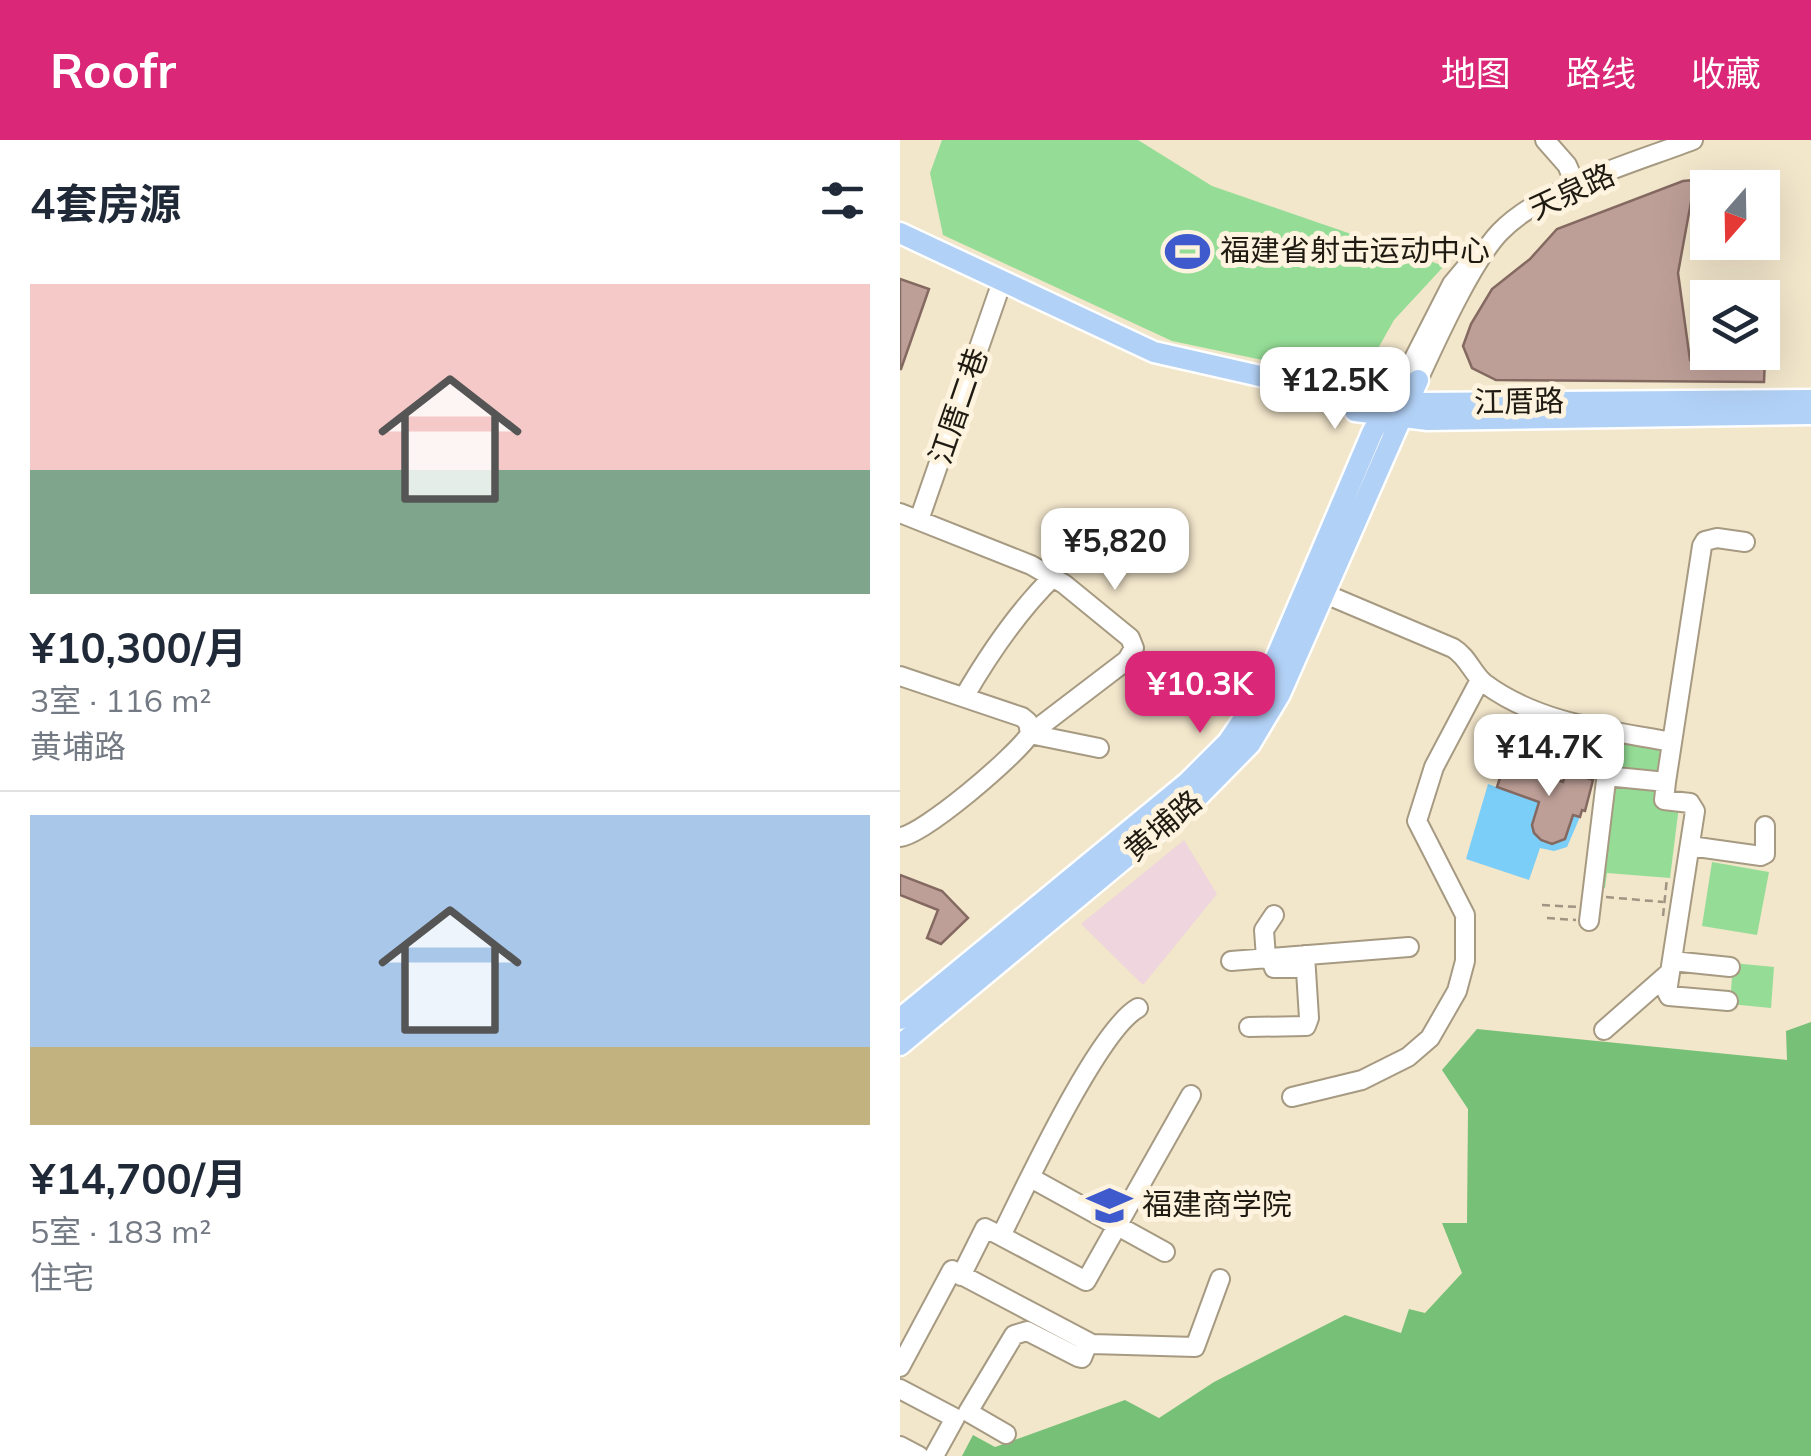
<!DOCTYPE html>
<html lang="zh">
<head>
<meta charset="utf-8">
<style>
  :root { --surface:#fff; --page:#f2f2f3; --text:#1f2937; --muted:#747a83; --line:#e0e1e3; --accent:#db2777 }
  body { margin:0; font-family:Mulish,"Noto Sans SC",sans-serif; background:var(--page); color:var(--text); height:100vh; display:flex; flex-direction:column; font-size:38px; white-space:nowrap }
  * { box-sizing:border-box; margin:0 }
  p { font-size:32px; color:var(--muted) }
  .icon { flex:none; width:55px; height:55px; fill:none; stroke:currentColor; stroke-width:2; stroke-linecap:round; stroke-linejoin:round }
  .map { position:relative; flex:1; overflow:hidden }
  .panel { display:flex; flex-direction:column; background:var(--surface); width:900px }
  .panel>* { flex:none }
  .needle { width:65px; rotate:200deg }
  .controls { position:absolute; left:790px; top:30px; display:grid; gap:20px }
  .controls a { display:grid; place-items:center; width:90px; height:90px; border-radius:0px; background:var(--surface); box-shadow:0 10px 40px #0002; font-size:50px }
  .price { position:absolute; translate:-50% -85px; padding:0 22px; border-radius:20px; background:#fff; color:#222; font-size:32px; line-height:65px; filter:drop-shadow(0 2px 5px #0008) }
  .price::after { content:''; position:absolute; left:50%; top:60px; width:30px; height:22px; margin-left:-15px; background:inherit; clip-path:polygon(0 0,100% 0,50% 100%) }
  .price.on { background:var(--accent); color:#fff }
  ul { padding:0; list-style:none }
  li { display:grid; align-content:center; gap:20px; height:530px; padding:0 30px }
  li+li { border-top:2px solid var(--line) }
  li span { display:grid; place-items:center; height:310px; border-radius:0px; color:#555 }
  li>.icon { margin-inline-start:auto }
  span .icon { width:180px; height:180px; fill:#fffc; stroke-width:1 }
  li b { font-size:42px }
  h2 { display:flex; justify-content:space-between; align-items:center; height:120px; padding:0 30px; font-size:42px }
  header { display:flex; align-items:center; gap:60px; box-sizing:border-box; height:140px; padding:0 50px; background:var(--accent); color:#fff }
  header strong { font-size:48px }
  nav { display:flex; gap:55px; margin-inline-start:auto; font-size:35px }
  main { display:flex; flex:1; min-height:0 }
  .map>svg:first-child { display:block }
  .commercial { fill:#efd5dd }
  .green { fill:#95dd96 }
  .forest { fill:#77c078 }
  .water { fill:#7bcef8 }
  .building { fill:#bd9f97; stroke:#846961; stroke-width:2.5 }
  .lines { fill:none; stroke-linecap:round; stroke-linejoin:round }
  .minor-casing { stroke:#a69a82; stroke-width:22 }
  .major-casing { stroke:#fff; stroke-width:25 }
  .path { stroke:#9f9582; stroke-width:2.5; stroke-dasharray:8 5; stroke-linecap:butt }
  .minor { stroke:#fff; stroke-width:18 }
  .major { stroke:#b2d1f6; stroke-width:20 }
  .labels { text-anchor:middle; stroke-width:10; stroke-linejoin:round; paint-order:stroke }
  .street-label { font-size:30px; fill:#201b12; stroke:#fdf3de }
  .poi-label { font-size:30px; fill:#201b12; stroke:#fdf3de; text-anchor:start }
</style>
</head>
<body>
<header>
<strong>Roofr</strong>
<nav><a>地图</a><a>路线</a><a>收藏</a></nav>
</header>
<main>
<section class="panel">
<h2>4套房源<svg class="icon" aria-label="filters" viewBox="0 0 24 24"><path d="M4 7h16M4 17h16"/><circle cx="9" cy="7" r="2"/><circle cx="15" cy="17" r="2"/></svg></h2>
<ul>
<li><span style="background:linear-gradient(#f6c9c9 60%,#7fa58c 0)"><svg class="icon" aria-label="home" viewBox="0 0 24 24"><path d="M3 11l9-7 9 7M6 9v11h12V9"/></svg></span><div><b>¥10,300/月</b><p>3室 · 116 m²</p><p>黄埔路</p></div></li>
<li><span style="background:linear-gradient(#a9c7e8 75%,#c2b280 0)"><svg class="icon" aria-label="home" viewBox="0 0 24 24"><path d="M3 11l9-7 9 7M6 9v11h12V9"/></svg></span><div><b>¥14,700/月</b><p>5室 · 183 m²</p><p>住宅</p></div></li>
</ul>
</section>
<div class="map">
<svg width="911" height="1316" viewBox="0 0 911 1316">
  <rect width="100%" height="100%" fill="#f2e6cb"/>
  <!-- commercial -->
  <path class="commercial" d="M284,700L317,754L243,845L181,784Z"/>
  <!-- green -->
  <path class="green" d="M42,0H238L312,46L544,126L494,180L471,221L444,237L272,201L43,95L30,33Z
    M718,603L758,609L762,614L759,634L715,630Z
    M707,646L761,652L779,666L770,738L707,733L705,748H697Z
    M812,722L869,732L857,795L802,786Z
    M833,823L874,827L871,868L830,864Z"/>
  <!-- forest -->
  <path class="forest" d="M911,882V1316H62L73,1295L95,1307L225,1260L259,1278L314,1242L445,1175L501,1193L509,1169L525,1173L562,1133L542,1083H567L568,969L542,930L577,889L887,920L886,891Z"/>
  <!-- water -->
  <path class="water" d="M588,644L639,662L633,681L634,693C644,703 652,707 665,699L673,675L680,677L667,707L654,711L640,708L629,740L566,719Z"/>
  <!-- building -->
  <path class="building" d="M795,40L778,133L790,220L865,218L864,242L596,240L572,228L563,206L571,184L592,149L630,119L657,89L783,41Z
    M0,139L29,149L1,229H0Z
    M605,622L663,642L666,631L693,640L685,671L682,670L680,677L673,675L665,699L652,704L641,700L634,693L632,685L639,662L597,647Z
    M0,735L42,751L68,778L41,804L27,798L38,770L0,755Z"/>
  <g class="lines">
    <defs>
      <path id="minor" d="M645,0L667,25L676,46
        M503,240L552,144L578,113
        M518,240C536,201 572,121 600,92C642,48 736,22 793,0
        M0,373L131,425L164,444L230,498L234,508L227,520L130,594
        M19,380L98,153
        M423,453L553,508C568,517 572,533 584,543C639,584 707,590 772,602
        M0,536L122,577L128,582L130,594C116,616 23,695 0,697
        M64,557C89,514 117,472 153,437
        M628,569L622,588L624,599L631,603L688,618
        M130,594L199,608
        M706,636L766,642L802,406L805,401L817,398L845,402
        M766,642L764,660L790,663L795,671L767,852L769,856L828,861
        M790,706L861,716L865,714V686
        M689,781L712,591
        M370,817L374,828H405
        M366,818L364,790L374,775
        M331,821L509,807
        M772,821L830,827
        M238,868C198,890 125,1048 101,1096L186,1141L291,955
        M349,887L406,886L409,878L405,815
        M704,890L770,832
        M392,957L462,940L508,917L530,898L557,851L565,821V775L517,681L534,627L580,540
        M131,1038L265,1112
        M61,1136L85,1088L101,1096
        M0,1227L52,1130L192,1204L295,1207L320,1139
        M0,1249L55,1278L34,1316
        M106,1294L68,1272L114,1195L127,1191L178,1217L182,1218L188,1203
        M0,1306L19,1316"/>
      <path id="major" d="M0,93L254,212L466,260L513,263L911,260
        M455,271L528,280L911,274
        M0,879L287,643L328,602L361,553L472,293L486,268
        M0,905L295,660L350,604L380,554L518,240"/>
    </defs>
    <!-- minor casing -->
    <use href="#minor" class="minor-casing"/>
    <!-- major casing -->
    <use href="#major" class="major-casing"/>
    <!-- path -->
    <path class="path" d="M706,757L763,762
      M642,765L679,767
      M763,776L767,738
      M647,778L676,780"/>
    <!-- minor -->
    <use href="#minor" class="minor"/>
    <!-- major -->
    <use href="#major" class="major"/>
  </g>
  <!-- icons -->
  <defs>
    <symbol id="stadium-bare" viewBox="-9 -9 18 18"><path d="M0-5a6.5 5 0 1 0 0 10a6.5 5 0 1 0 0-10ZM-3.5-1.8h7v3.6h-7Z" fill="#3e5acc" stroke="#fdf3de" stroke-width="2.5" paint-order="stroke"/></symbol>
    <symbol id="university-bare" viewBox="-9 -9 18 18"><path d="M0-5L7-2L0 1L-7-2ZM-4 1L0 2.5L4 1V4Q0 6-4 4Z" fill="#3e5acc" stroke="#fdf3de" stroke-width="2.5" paint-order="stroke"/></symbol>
  </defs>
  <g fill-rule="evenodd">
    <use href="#stadium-bare" x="256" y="80" width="63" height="63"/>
    <use href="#university-bare" x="178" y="1034" width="63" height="63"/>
  </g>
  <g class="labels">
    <!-- street labels -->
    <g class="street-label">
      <text transform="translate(672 52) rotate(-25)" y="10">天泉路</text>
      <text transform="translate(619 262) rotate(-1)" y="10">江厝路</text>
      <text transform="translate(59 266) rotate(-71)" y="10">江厝二巷</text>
      <text transform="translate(263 686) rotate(-40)" y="10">黄埔路</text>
    </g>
    <!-- poi labels -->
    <g class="poi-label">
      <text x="320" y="121">福建省射击运动中心</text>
      <text x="242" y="1075">福建商学院</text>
    </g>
  </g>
</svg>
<div class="controls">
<a><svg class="needle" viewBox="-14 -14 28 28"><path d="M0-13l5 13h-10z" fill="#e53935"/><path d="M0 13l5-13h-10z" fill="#747a83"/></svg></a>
<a><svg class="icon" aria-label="layers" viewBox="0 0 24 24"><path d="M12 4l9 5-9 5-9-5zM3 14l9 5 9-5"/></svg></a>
</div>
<b class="price" style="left:435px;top:292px">¥12.5K</b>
<b class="price" style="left:215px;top:453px">¥5,820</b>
<b class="price on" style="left:300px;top:596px">¥10.3K</b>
<b class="price" style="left:649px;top:659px">¥14.7K</b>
</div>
</main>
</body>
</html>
